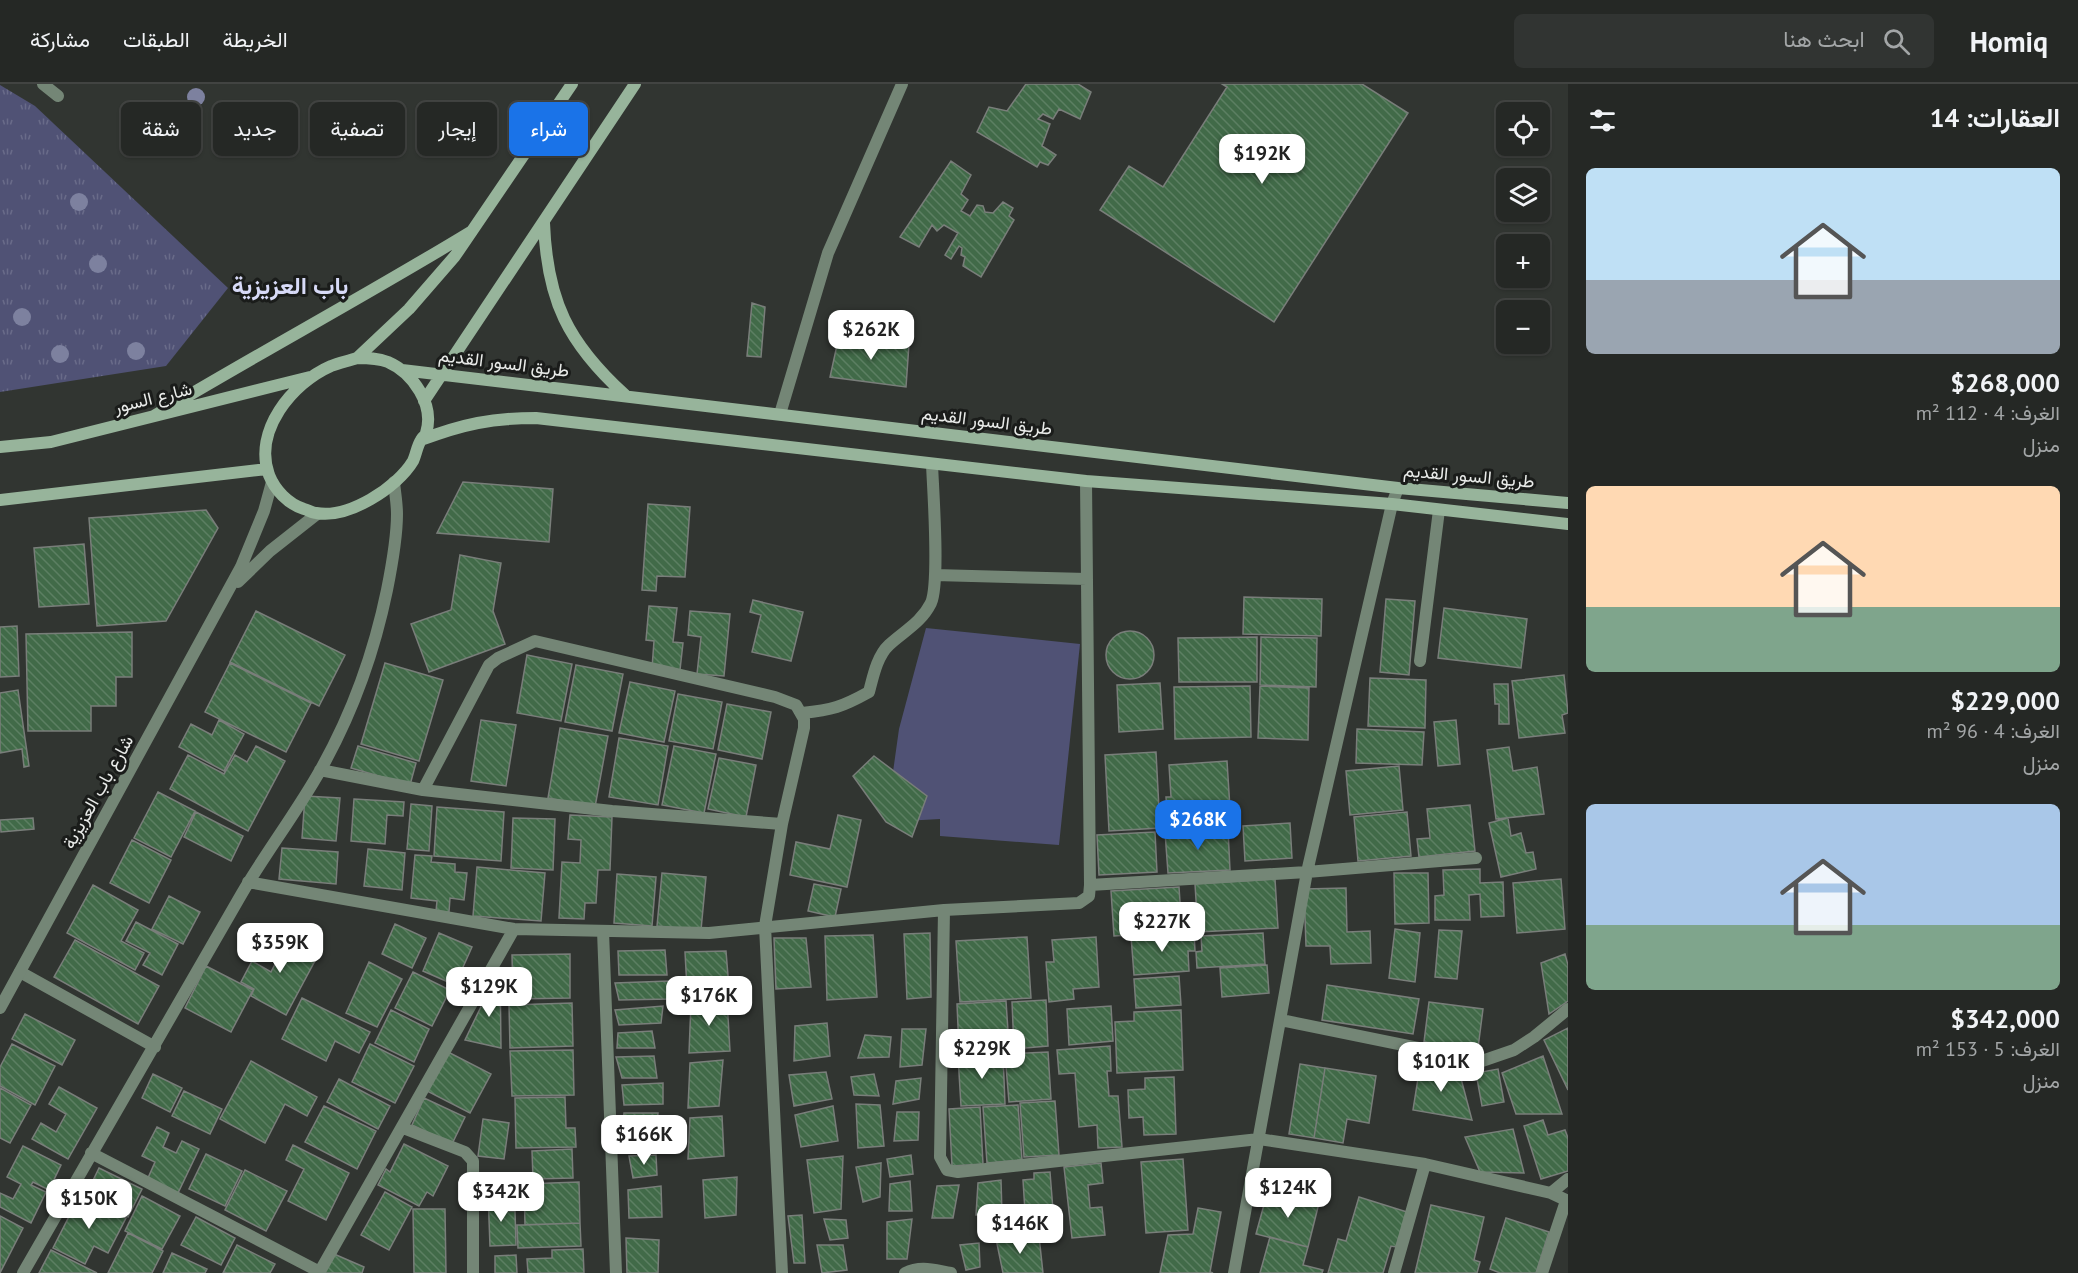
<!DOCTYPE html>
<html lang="ar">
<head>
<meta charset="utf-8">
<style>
  :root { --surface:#252825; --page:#313432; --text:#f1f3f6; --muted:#a3a6a7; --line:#424442; --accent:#1a73e8 }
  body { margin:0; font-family:"PT Sans",Vazirmatn,sans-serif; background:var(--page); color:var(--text); direction:rtl; height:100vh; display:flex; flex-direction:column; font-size:22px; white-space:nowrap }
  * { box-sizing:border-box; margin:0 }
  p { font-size:20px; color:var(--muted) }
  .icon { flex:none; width:33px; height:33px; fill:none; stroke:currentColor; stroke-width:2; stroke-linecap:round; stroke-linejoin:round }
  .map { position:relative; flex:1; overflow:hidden; direction:ltr }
  .side { display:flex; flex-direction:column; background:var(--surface); width:510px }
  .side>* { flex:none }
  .top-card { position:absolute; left:18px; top:18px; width:570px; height:54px; direction:rtl; display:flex; gap:12px }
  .controls { position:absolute; left:1496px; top:18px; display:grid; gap:12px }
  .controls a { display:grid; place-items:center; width:54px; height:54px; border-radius:9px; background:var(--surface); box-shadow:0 2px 4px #0004,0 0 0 2px var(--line); font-size:30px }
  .price { position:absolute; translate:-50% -51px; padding:0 14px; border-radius:12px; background:#fff; color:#222; font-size:20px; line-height:39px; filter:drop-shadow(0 2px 3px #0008) }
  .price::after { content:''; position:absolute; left:50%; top:36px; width:18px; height:14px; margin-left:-9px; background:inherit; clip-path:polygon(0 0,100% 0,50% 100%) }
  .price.selected { background:var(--accent); color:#fff }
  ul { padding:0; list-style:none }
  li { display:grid; align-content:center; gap:12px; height:318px; padding:0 18px }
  li span { display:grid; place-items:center; height:186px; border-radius:9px; color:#555 }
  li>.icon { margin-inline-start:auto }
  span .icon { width:108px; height:108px; fill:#fffc; stroke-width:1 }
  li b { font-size:26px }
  h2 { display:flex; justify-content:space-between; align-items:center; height:72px; padding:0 18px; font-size:26px }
  .tag { padding:0 21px; border-radius:9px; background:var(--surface); box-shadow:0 2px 4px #0004,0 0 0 2px var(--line); font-size:21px; line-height:54px }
  .tag.selected { background:var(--accent); color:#fff }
  header { display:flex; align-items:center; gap:36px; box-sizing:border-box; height:84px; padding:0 30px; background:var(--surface); border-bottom:2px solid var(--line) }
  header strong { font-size:28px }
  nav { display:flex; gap:33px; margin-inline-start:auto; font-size:21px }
  .search { width:420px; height:54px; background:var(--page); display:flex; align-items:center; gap:15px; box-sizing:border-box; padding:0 21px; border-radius:9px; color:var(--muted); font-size:22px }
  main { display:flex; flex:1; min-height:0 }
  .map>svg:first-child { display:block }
  .grass { fill:url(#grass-tufts) }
  .pitch { fill:#505275 }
  .building { fill:url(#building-back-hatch); stroke:#797e7a; stroke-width:1.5 }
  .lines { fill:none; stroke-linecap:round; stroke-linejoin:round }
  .service { stroke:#748676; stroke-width:12 }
  .minor { stroke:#748676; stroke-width:12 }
  .tertiary { stroke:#748676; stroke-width:12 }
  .secondary { stroke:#97b49b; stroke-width:12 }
  .tree { fill:#7d819f }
  .labels { text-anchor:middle; stroke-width:6; stroke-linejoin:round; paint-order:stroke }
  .street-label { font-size:18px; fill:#e9ebe9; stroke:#1a1c1a }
  .district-label { font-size:24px; font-weight:bold; fill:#d7daf7; stroke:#1a1c1a }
</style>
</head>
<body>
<header>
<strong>Homiq</strong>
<div class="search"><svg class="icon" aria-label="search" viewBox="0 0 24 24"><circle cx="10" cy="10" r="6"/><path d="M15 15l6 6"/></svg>ابحث هنا</div>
<nav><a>الخريطة</a><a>الطبقات</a><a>مشاركة</a></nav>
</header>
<main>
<section class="side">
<h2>العقارات: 14<svg class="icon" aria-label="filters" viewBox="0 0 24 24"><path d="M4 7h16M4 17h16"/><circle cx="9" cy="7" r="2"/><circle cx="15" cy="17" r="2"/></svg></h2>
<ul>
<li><span style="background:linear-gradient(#bfe0f5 60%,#9aa5b1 0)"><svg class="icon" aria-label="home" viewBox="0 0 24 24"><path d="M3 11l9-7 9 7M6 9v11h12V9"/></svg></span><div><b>$268,000</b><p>الغرف: 4 · 112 m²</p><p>منزل</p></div></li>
<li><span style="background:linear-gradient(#ffd9b3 65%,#7fa58c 0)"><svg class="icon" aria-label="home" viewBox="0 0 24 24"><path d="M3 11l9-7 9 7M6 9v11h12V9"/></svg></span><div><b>$229,000</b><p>الغرف: 4 · 96 m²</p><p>منزل</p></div></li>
<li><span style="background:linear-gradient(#a9c7e8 65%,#7fa58c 0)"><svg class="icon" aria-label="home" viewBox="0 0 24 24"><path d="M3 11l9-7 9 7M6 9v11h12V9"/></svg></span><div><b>$342,000</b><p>الغرف: 5 · 153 m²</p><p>منزل</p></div></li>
</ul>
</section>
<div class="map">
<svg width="1568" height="1189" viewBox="0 0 1568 1189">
  <defs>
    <pattern id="grass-tufts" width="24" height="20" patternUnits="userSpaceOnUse" patternTransform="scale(1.5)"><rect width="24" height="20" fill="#505275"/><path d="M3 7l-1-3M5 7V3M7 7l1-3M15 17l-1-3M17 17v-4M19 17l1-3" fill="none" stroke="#696b89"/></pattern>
    <pattern id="building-back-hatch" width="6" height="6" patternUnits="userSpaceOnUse" patternTransform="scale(1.5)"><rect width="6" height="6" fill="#416a48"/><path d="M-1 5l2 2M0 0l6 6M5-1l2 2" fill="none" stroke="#5c7f62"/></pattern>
  </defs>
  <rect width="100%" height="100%" fill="#313531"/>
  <!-- grass -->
  <path class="grass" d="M0,1L35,22L228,204L166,282L0,308Z"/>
  <!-- pitch -->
  <path class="pitch" d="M926,544L1080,560L1059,761L940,752V735L886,738L899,645Z"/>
  <!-- building -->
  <path class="building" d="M1026,0H1078L1091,8L1080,35L1059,25L1053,35L1043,30L1038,35L1050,40L1042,62L1056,71L1048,81L1040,78L1037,83L977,48L989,23L1007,27Z
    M1222,0H1362L1408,29L1274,238L1100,126L1129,82L1163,103L1227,3Z
    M951,77L971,91L961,110L968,116L961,127L970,132L977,121L983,122L985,128L993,129L1003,118L1013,124L1009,132L1014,136L981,193L963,182L965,173L961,171L962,164L959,162L951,175L945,171L958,149L944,141L937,147L932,141L919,163L900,153Z
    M752,219L765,223L761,273L747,272Z
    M839,252L909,260L906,303L830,293Z
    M463,398L553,405L549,458L437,449Z
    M648,420L690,423L685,493L657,492L656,507L642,506Z
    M206,426L218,444L166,537L97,542L89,434Z
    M84,460L89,520L39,523L34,464Z
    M460,471L501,479L493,527L505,560L429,588L411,540L451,526Z
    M1244,513L1322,515L1321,552L1243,550Z
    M1386,515L1415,517L1409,591L1380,588Z
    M753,516L803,528L791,577L752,568L761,531L750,528Z
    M649,522L677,524L673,558L683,559L680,586L652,584L654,557L646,556Z
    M1444,524L1527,535L1521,584L1438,574Z
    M256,527L345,571L319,622L230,578Z
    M690,527L730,530L724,592L697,590L701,553L688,551Z
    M17,542L19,592L0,593V543Z
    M1106 571a24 24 0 1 1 48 0a24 24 0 1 1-48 0Z
    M132,548V593H116V622H91V647H28L26,550Z
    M1257,553V598H1179L1178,554Z
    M1261,553L1317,554L1316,603L1260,601Z
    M527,571L572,580L561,637L517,629Z
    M230,579L311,619L286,668L205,628Z
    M385,579L443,596L419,677L361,660Z
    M576,581L623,590L612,647L565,638Z
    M1564,591L1568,629L1562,631L1565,649L1519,654L1512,597Z
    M1370,594L1426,596L1425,644L1368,642Z
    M630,598L675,607L664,658L619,649Z
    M1160,599L1163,645L1119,648L1117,601Z
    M1494,600H1508L1509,640H1499V620H1495Z
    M1250,602L1251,653L1175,655L1174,603Z
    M1260,602L1309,604L1308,656L1258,654Z
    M18,606L29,682L24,683L22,665L0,669V609Z
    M678,610L722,618L713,665L669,657Z
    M727,620L771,628L762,675L718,666Z
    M219,636L244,650L224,687L179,663L191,640L212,651Z
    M481,636L516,641L506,702L471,697Z
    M1456,636L1460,680L1438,682L1434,638Z
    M560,644L608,652L595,723L548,714Z
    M1357,645L1424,648L1422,681L1356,679Z
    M619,654L668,662L658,721L609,713Z
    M256,662L285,677L248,747L170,705L188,671L224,690L235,671L247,678Z
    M358,662L416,679L410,701L351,684Z
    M674,662L716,670L704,729L662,721Z
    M1509,663L1513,687L1537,683L1544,730L1496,735L1487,666Z
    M1156,668L1160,744L1109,747L1105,671Z
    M874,672L927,712L912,753L886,738L853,692Z
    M719,674L756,681L746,733L708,725Z
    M1227,677L1231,740L1168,743L1166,713H1171L1169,681Z
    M1399,682L1403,726L1350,731L1346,687Z
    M158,708L195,727L171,773L134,754Z
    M305,712L340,714L336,757L302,754Z
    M354,715L404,718L403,732L387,731L385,760L351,757Z
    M411,720L432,722L429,767L407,765Z
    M1470,721L1475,767L1419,773L1417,755L1430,754L1427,725Z
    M437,723L504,728L501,777L434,772Z
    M196,728L243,752L231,777L184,753Z
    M1407,728L1411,772L1358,777L1354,733Z
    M570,731L612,733L610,786H598L596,819H585L584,835L559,834L562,778L580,779L581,756L568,755Z
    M838,731L861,736L847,803L790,791L796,758L830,765Z
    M33,734L34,745L1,748L0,736Z
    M513,734L555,735L553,786L511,784Z
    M1508,734L1511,752L1521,749L1526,769L1533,768L1536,785L1501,793L1489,739Z
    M1290,739L1292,774L1245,777L1243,742Z
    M1228,745L1230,786L1168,789L1165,748Z
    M1155,748L1157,788L1099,791L1097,751Z
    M132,756L171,776L149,819L110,799Z
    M282,764L338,768L336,800L279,795Z
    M368,765L405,769L402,806L364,802Z
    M415,771L432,772L431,778L455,780V788L467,789L464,816L450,814L449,828L436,827L437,817L411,814Z
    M477,783L545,789L541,837L473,832Z
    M1480,785V799L1503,798L1504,832L1481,833L1480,810L1469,811L1470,836H1435V812L1444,811L1443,786Z
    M662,789L706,793L701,846L657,842Z
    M1394,789H1428L1429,839L1395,840Z
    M617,790L656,793L652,842L614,839Z
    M1275,795L1278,844L1198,848L1195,800Z
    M1561,795L1565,845L1517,849L1513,799Z
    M814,800L841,805L835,833L808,827Z
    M93,801L138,826L121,857L144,869L135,886L67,849Z
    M1179,803L1182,848L1114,852L1111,807Z
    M1346,804L1347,848L1370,847L1371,879L1331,880L1330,862H1306L1304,805Z
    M169,812L200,828L183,860L152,845Z
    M136,838L178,860L162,891L143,881L150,869L126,857Z
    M395,840L426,854L412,884L382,870Z
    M275,845L301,859L298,863L317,873L286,931L251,912L254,905L241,898L252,877L271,888L280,870L265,863Z
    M1395,845L1420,849L1415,898L1389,894Z
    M1439,846L1462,847L1457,895L1435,893Z
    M1194,848L1195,867H1188L1189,887L1134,891L1131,852Z
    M439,849L472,863L455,901L423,887Z
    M930,849L931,913L907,915L904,850Z
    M1263,849L1265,880L1197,884L1196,868L1202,867L1201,852Z
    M873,851L877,913L827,916L825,852Z
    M1027,853L1031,914L960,918L956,857Z
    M1096,853L1099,903L1073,905L1074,915L1049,918L1046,878H1054L1052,856Z
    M774,854H806L811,903L776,905Z
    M75,856L159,902L138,940L54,893Z
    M665,866L667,891H619L618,867Z
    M726,867L729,904L687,905L685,868Z
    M570,870V914L513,915L512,871Z
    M1565,870L1568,881V917L1549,930L1541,879Z
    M369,878L402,895L377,943L346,929Z
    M1267,881L1269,909L1222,913L1220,884Z
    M206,882L253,906L231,948L185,924Z
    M500,883L501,964L465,956Z
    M413,888L450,906L432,942L395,924Z
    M1179,892L1181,921L1136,924L1134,895Z
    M669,897L670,915L619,916L615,899Z
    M1327,901L1419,915L1413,950L1322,936Z
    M302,914L370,948L359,969L335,957L326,977L282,955Z
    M727,915L730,967L689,969L691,919Z
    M1046,916L1048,962L1014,965L1012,918Z
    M1006,917L1009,962L959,965L957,920Z
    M1429,918L1483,925L1478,964L1424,958Z
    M572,919L573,962L510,964L509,921Z
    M663,922L661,939L619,941L615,926Z
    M1111,922L1113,957L1069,961L1067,925Z
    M391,926L429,945L414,978L375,959Z
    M1181,926L1183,986L1117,989L1115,938L1134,937V928Z
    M25,930L75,956L62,981L12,955Z
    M827,939L830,972L794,977L795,942Z
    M1568,944V1006L1544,956Z
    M902,945H926L922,981L900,983Z
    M652,947L655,964H617L618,949Z
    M865,951L891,953L889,973L858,974Z
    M12,960L55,982L35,1021L0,1002V983Z
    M370,960L414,982L395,1019L352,998Z
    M1110,962L1111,987H1107L1109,1012H1118L1122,1063L1098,1064L1097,1041L1079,1043L1075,989L1059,990L1057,966Z
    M573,966L574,1011L512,1012L510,967Z
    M448,968L491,990L470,1029L427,1007Z
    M1048,968L1051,1015L1009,1018L1005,970Z
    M1003,970L1005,1020L961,1022L958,972Z
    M654,972L657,994H622L616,973Z
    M1543,972L1562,1030H1516L1502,989Z
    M723,976L719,1022L688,1024L690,979Z
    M251,977L317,1013L307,1032L285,1020L265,1059L220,1035Z
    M1300,980L1325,984L1314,1054L1289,1050Z
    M1420,982L1459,987L1472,1036L1413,1026Z
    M1325,984L1376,992L1369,1039L1347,1035L1343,1059L1314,1054Z
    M1498,985L1504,1018L1482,1022L1476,989Z
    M826,988L832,1015L794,1022L789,991Z
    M153,990L182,1004L170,1028L142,1014Z
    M874,990L879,1012L854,1011L851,993Z
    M1174,993L1176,1050L1144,1051L1143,1033L1129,1034L1128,1006L1145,1005V994Z
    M921,994L919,1015L893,1020L896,997Z
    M339,995L390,1022L378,1045L327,1018Z
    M663,999V1020L624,1021L622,1001Z
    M59,1003L97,1024L68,1075L32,1055L41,1039L56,1048L66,1030L49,1020Z
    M0,1004L31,1021L10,1059L0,1054Z
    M184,1007L222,1025L210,1050L172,1032Z
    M565,1013L566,1044H575L576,1063L516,1064L515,1014Z
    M424,1014L465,1033L452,1060L412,1041Z
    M1055,1017L1059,1071L1024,1073L1020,1019Z
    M856,1020L880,1021L884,1062L858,1064Z
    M1018,1021L1022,1076L987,1079L983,1023Z
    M324,1022L376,1047L357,1085L305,1058Z
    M833,1022L838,1057L801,1063L795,1031Z
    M980,1023L983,1080L952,1082L949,1025Z
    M897,1028H919L918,1056L894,1057Z
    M624,1029H658L655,1063L621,1065Z
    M722,1032L724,1072L688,1075L690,1034Z
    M483,1035L509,1039L504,1075L478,1072Z
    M1543,1036L1548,1051L1565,1046L1568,1054V1087L1541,1095L1524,1042Z
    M157,1043L169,1049L163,1063L176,1069L182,1057L199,1065L178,1109L148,1094L155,1078L142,1072Z
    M1513,1045L1524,1089L1480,1088L1465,1053Z
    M404,1060L448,1082L433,1112L427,1108L419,1122L378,1101L386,1085L390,1088Z
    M293,1061L349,1089L326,1136L288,1117L304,1085L286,1076Z
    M23,1062L61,1081L49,1106L33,1098L31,1101L46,1108L31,1139L0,1123V1109L13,1115L21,1100L7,1093Z
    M572,1065L573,1094L533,1095L532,1067Z
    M206,1070L242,1087L225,1122L189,1105Z
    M656,1071L657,1091L633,1094L629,1072Z
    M911,1071L913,1090L890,1093L887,1075Z
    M843,1072L841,1125L814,1129L807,1076Z
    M1183,1075L1188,1146L1146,1149L1141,1078Z
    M881,1079L880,1113L863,1118L856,1083Z
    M1101,1079L1103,1099L1088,1101L1090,1124L1102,1123L1105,1151L1072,1154L1064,1083Z
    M99,1084L142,1105L128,1133L86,1111Z
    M245,1086L287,1107L266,1147L225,1126Z
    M1050,1088L1053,1126L1025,1128L1023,1096L1034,1095V1089Z
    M737,1093L736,1131L705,1134L703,1096Z
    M1001,1096L1002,1130L976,1131L978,1099Z
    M910,1097L912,1127H889L890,1100Z
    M579,1098L580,1139L525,1141L524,1100Z
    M959,1101L953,1134H932L937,1102Z
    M661,1102L662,1133L629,1134L628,1106Z
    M1268,1106L1319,1119L1308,1163L1256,1150Z
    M385,1108L412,1123L389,1166L361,1151Z
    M501,1108L502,1127H515L516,1161L490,1162L488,1109Z
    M80,1111L126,1134L108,1169L94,1162L85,1180L53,1164Z
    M142,1112L180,1132L162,1165L125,1147Z
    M1359,1113L1407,1128L1396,1163L1391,1162L1383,1189H1328L1338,1155L1346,1157Z
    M1431,1121L1484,1133L1474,1176L1480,1178L1477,1189H1415Z
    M1198,1124L1221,1128L1210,1188L1213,1189H1160L1168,1151L1193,1150Z
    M413,1125H445L446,1189H414Z
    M802,1131L805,1179H794L788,1132Z
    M0,1132L23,1144L0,1189Z
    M196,1133L235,1154L221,1181L181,1161Z
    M1506,1134L1549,1148L1536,1189H1500L1490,1185Z
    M824,1135L846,1136L848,1154L830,1156Z
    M912,1135L907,1175H887V1138Z
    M580,1139L581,1162L518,1164L517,1141Z
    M128,1149L163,1167L152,1189H108Z
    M1039,1152L1043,1189H1003L996,1155Z
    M1270,1153L1308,1163L1303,1181L1323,1186L1322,1189H1260Z
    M626,1154L659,1156L658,1189H627Z
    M979,1159L980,1183L966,1186L960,1161Z
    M237,1161L275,1180L270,1189H223Z
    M817,1161H843L847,1186L822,1189Z
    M583,1165L584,1189H528L527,1175L552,1174V1166Z
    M51,1166L97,1189H39Z
    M172,1169L207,1185L205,1189H163Z
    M334,1170L364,1183L362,1189H323Z
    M516,1171L517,1189H495V1172Z"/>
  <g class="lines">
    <!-- service -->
    <path class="service" d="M43,0L58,12
      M780,330L828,169L902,0"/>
    <!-- minor -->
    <path class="minor" d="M935,491L1087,495
      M1420,577L1439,426
      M802,629C832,626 842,623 869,608C873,593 877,572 889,561C904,547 921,539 931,519C940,498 933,407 932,380
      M320,686L423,706L612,727L782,740
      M423,706L489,581L498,574L535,557L775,613L796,621L804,635V644L782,740L765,842L782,1189
      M248,798L514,845L709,849L944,826L1079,819L1089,812L1090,801L1086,397
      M1090,801L1307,788L1476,774
      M944,826L940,1073L947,1086L958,1088L1259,1055L1425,1080L1551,1109L1568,1117
      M603,847L616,1189
      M20,888L155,963
      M1281,936L1482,977L1514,966L1534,953L1568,925
      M403,1044L465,1068L473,1077V1189
      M91,1069L320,1188
      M1551,1109L1568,1095
      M23,1189C95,1062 169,938 241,811C266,768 297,728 321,685C353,628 374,569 387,506C392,481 397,455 397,430C397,419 395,409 394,398
      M319,1189L514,845
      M905,1189C921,1181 934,1186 951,1189
      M1234,1189L1307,788L1392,420L1398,404
      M1394,1189L1425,1080
      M1542,1189L1566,1117"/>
    <!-- tertiary -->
    <path class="tertiary" d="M238,498L270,467L317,430
      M0,924L241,483L264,427L272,398"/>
    <!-- secondary -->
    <path class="secondary" d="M544,139C547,217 568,259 625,311
      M357,274C368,274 378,274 388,278C413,289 435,321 426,349C425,353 423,352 421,356C417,362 416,371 413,377C397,404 348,435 316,429C312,429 308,426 304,425C288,420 275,406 269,391C253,347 292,299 331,282C339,279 348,277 357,274Z
      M357,274L409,225L455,172L572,0
      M402,286L1398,404L1568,419
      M424,317L635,0
      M154,332C259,269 367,211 472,147
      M421,356C463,340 492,334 536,334L1086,397L1392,420L1568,440
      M0,363L51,358L310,293
      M0,416L267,385"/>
  </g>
  <!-- trees -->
  <g class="tree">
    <circle cx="196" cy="13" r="9"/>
    <circle cx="79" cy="118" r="9"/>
    <circle cx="98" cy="180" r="9"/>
    <circle cx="22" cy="233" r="9"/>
    <circle cx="136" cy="267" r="9"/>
    <circle cx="60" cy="270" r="9"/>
  </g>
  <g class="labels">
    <!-- street labels -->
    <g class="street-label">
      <text transform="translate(504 279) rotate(7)" y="6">طريق السور القديم</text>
      <text transform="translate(153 314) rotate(-14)" y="6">شارع السور</text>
      <text transform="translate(987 337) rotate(7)" y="6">طريق السور القديم</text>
      <text transform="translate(1469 392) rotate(5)" y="6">طريق السور القديم</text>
      <text transform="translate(98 708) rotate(-61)" y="6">شارع باب العزيزية</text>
    </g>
    <!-- district labels -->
    <g class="district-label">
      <text x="290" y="210">باب العزيزية</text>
    </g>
  </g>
</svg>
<div class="controls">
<a><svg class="icon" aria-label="locate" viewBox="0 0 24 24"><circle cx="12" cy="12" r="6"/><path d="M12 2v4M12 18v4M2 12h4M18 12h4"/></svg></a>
<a><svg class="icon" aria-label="layers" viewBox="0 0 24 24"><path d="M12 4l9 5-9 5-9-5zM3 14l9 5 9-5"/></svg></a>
<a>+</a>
<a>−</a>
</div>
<b class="price" style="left:1262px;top:101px">$192K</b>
<b class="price" style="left:871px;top:277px">$262K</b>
<b class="price selected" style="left:1198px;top:767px">$268K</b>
<b class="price" style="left:1162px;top:869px">$227K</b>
<b class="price" style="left:280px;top:890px">$359K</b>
<b class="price" style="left:489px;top:934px">$129K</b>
<b class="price" style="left:709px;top:943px">$176K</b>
<b class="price" style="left:982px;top:996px">$229K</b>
<b class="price" style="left:1441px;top:1009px">$101K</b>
<b class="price" style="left:644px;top:1082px">$166K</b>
<b class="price" style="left:1288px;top:1135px">$124K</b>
<b class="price" style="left:501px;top:1139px">$342K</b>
<b class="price" style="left:89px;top:1146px">$150K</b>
<b class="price" style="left:1020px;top:1171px">$146K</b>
<div class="top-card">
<a class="tag selected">شراء</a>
<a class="tag">إيجار</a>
<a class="tag">تصفية</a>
<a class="tag">جديد</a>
<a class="tag">شقة</a>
</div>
</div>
</main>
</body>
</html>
